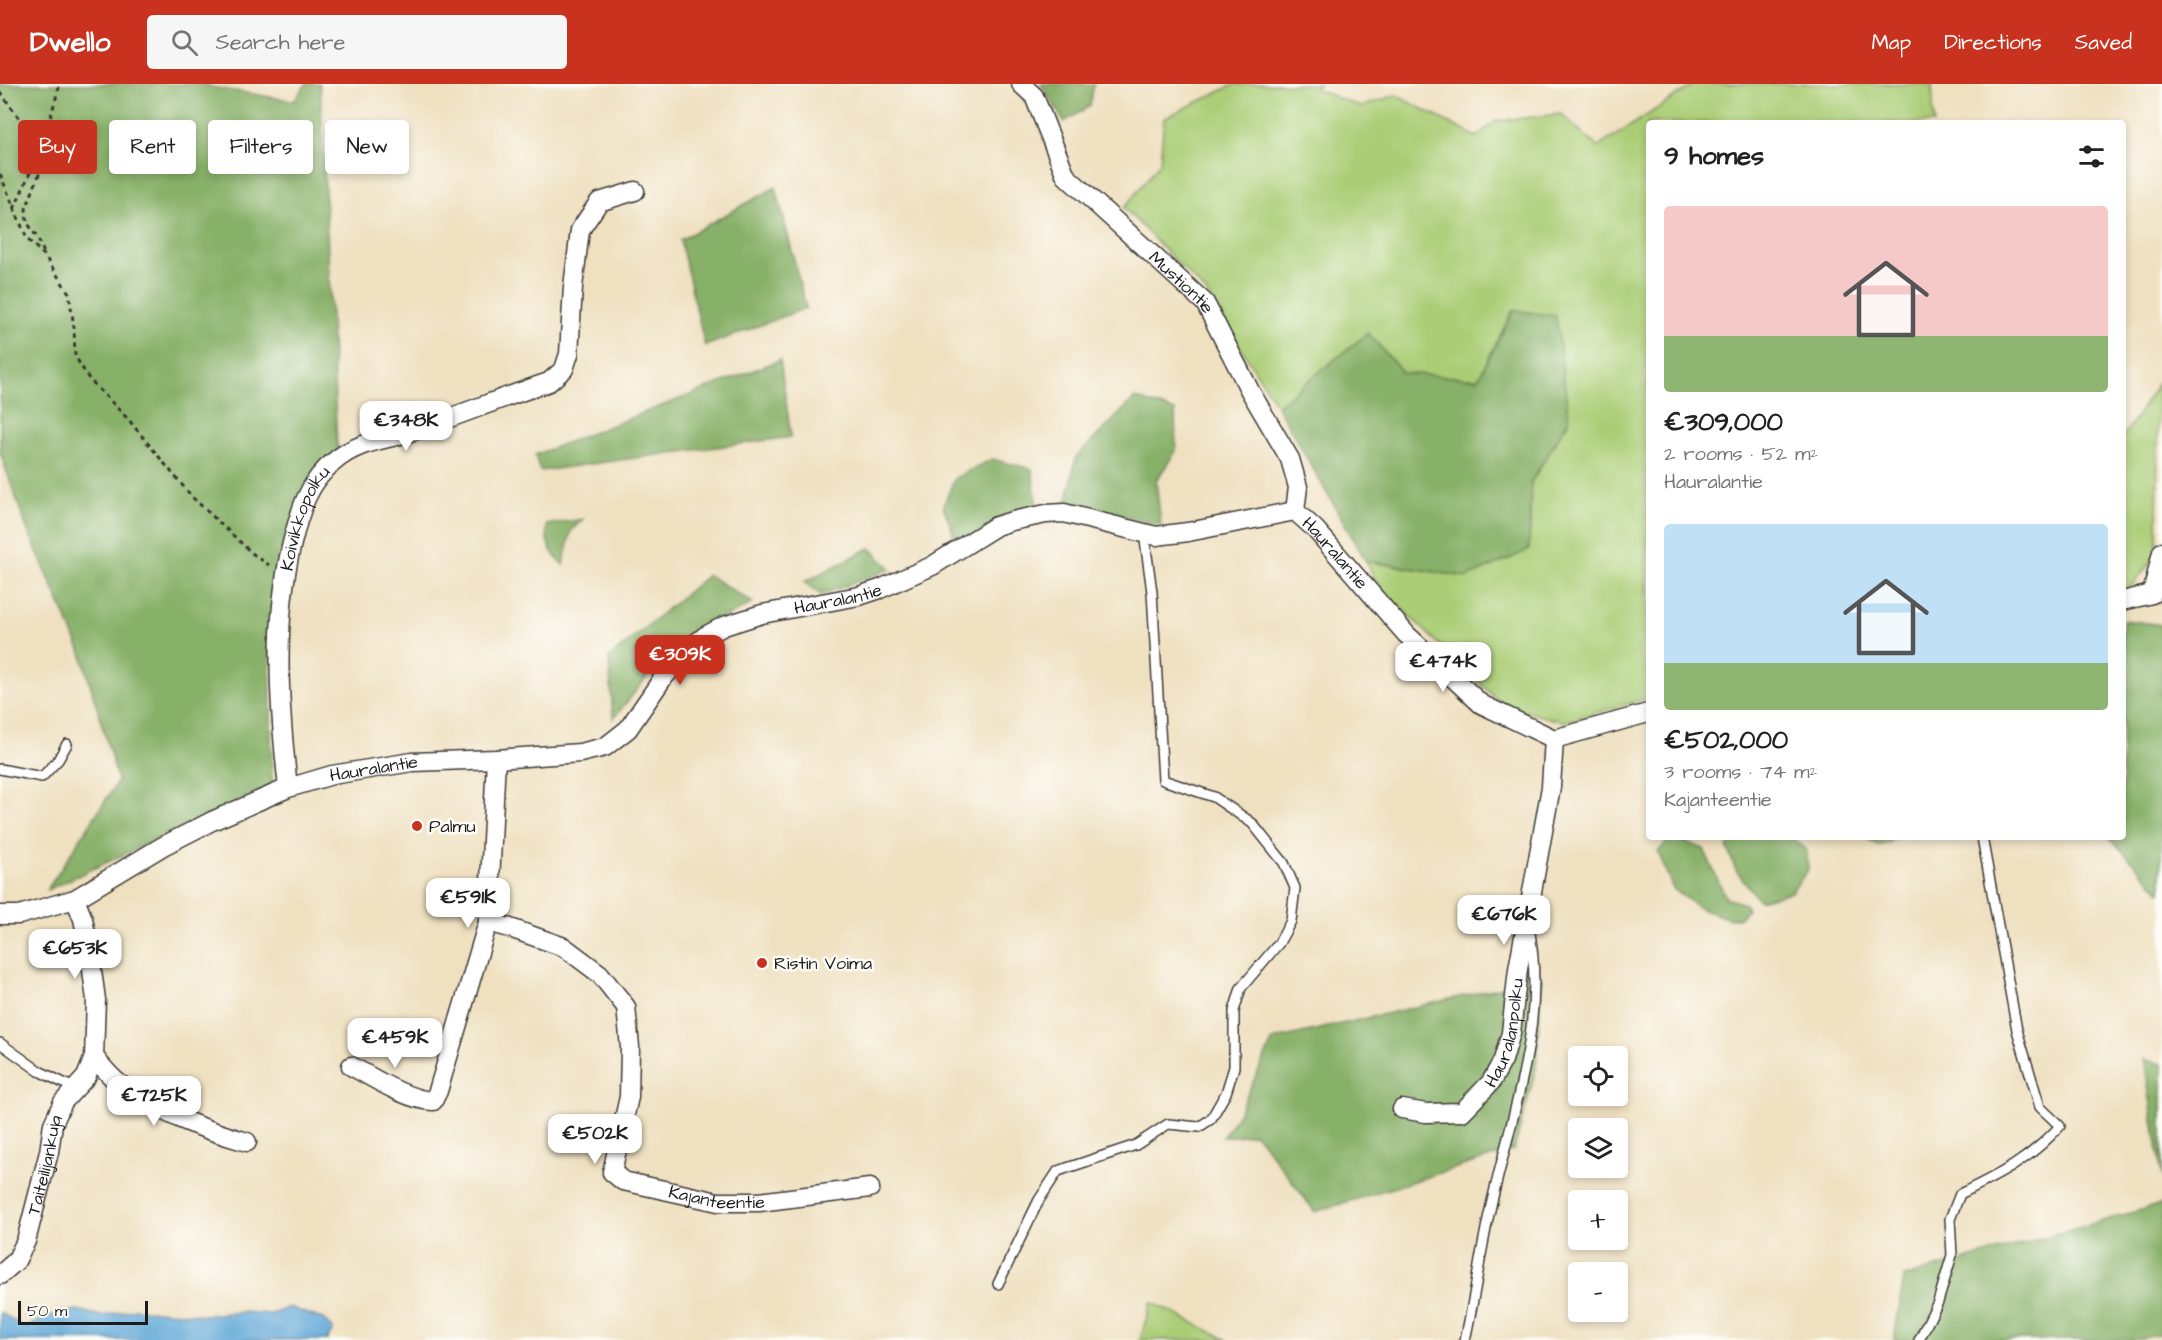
<!DOCTYPE html>
<html lang="en">
<head>
<meta charset="utf-8">
<style>
  :root { --surface:#fff; --page:#f6f6f6; --text:#222; --muted:#767676; --accent:#c8321e }
  body { margin:0; font-family:"Architects Daughter",sans-serif; background:var(--page); color:var(--text); height:100vh; display:flex; flex-direction:column; font-size:22px; white-space:nowrap }
  * { box-sizing:border-box; margin:0 }
  p { font-size:20px; color:var(--muted) }
  .icon { flex:none; width:33px; height:33px; fill:none; stroke:currentColor; stroke-width:2; stroke-linecap:round; stroke-linejoin:round }
  .map { position:relative; flex:1; overflow:hidden }
  .side { position:absolute; left:1646px; top:36px; width:480px; height:720px; display:flex; flex-direction:column; background:var(--surface); border-radius:6px; box-shadow:0 3px 9px #0003 }
  .side>* { flex:none }
  .banner { position:absolute; left:18px; top:36px; width:570px; height:54px; display:flex; gap:12px }
  .controls { position:absolute; left:1568px; top:962px; display:grid; gap:12px }
  .controls a { display:grid; place-items:center; width:60px; height:60px; border-radius:6px; background:var(--surface); box-shadow:0 3px 9px #0003; font-size:30px }
  .scale { position:absolute; left:18px; bottom:15px; width:130px; box-sizing:border-box; padding-left:6px; border:3px solid #1c1c1c; border-top:0; font-size:16px; line-height:21px; white-space:nowrap; color:#1c1c1c; -webkit-text-stroke:4px #fdfcf7; paint-order:stroke }
  .price { position:absolute; translate:-50% -51px; padding:0 14px; border-radius:12px; background:#fff; color:#222; font-size:20px; line-height:39px; filter:drop-shadow(0 2px 3px #0008) }
  .price::after { content:''; position:absolute; left:50%; top:36px; width:18px; height:14px; margin-left:-9px; background:inherit; clip-path:polygon(0 0,100% 0,50% 100%) }
  .price.on { background:var(--accent); color:#fff }
  ul { padding:0; list-style:none }
  li { display:grid; align-content:center; gap:12px; height:318px; padding:0 18px }
  li span { display:grid; place-items:center; height:186px; border-radius:6px; color:#555 }
  li>.icon { margin-inline-start:auto }
  span .icon { width:108px; height:108px; fill:#fffc; stroke-width:1 }
  li b { font-size:26px }
  h2 { display:flex; justify-content:space-between; align-items:center; height:72px; padding:0 18px; font-size:26px }
  .pill { padding:0 21px; border-radius:6px; background:var(--surface); box-shadow:0 3px 9px #0003; font-size:21px; line-height:54px }
  .pill.on { background:var(--accent); color:#fff }
  header { display:flex; align-items:center; gap:36px; box-sizing:border-box; height:84px; padding:0 30px; background:var(--accent); color:#fff }
  header strong { font-size:28px }
  nav { display:flex; gap:33px; margin-inline-start:auto; font-size:21px }
  .search { width:420px; height:54px; background:var(--page); display:flex; align-items:center; gap:15px; box-sizing:border-box; padding:0 21px; border-radius:6px; color:var(--muted); font-size:22px }
  .map>svg:first-child { display:block }
  .green { fill:#aacd76; stroke:#637449; stroke-width:1.5 }
  .forest { fill:#87b067; stroke:#526642; stroke-width:1.5 }
  .water { fill:#62a9d8; stroke:#3f627a; stroke-width:1.5 }
  .lines { fill:none; stroke-linecap:round; stroke-linejoin:round }
  .service-casing { stroke:#3c3935; stroke-width:12 }
  .minor-casing { stroke:#3c3935; stroke-width:21 }
  .path { stroke:#3c3935; stroke-width:3; stroke-dasharray:4.5 4.5; stroke-linecap:butt }
  .service { stroke:#fff; stroke-width:9 }
  .minor { stroke:#fff; stroke-width:18 }
  .poi-dot { fill:#c8321e; stroke:#fdfcf7; stroke-width:2 }
  .labels { text-anchor:middle; stroke-width:5; stroke-linejoin:round; paint-order:stroke }
  .street-label { font-size:18px; fill:#1c1c1c; stroke:#fdfcf7 }
  .poi-label { font-size:18px; fill:#1c1c1c; stroke:#fdfcf7; text-anchor:start }
</style>
</head>
<body>
<header>
<strong>Dwello</strong>
<div class="search"><svg class="icon" aria-label="search" viewBox="0 0 24 24"><circle cx="10" cy="10" r="6"/><path d="M15 15l6 6"/></svg>Search here</div>
<nav><a>Map</a><a>Directions</a><a>Saved</a></nav>
</header>
<div class="map">
<svg width="2162" height="1256" viewBox="0 0 2162 1256">
  <rect width="100%" height="100%" fill="#fdfcf7"/>
  <filter id="ink" filterUnits="userSpaceOnUse"><feTurbulence type="fractalNoise" baseFrequency=".0167" numOctaves="2"/><feDisplacementMap in="SourceGraphic" scale="12" xChannelSelector="R" yChannelSelector="G"/><feConvolveMatrix kernelMatrix="1 2 1 2 8 2 1 2 1" color-interpolation-filters="sRGB"/></filter>
  <filter id="wash" filterUnits="userSpaceOnUse"><feTurbulence type="fractalNoise" baseFrequency=".008" numOctaves="4" result="noise"/><feDisplacementMap in="SourceGraphic" scale="24" xChannelSelector="R" yChannelSelector="G"/><feGaussianBlur stdDeviation="1.35" result="paint"/><feColorMatrix in="noise" values="0 0 0 0 0 0 0 0 0 0 0 0 0 0 0 0 0 1.4 0 .05"/><feComposite in="paint" operator="in"/></filter>
  <g filter="url(#wash)">
    <rect width="100%" height="100%" fill="#efe0c0"/>
    <!-- green -->
    <path class="green" d="M1235,0H1320L1315,5L1361,23L1396,11L1476,53L1496,37L1561,30L1598,63L1695,0H1932L1934,39H1648V614L1564,638L1504,622L1379,503L1366,477L1467,493L1529,466L1531,398L1569,336L1513,226L1478,295L1403,289L1368,249L1277,322L1206,208L1124,124L1160,79L1164,34Z
      M2158,299L2157,470L2128,507L2122,508V355Z
      M1151,1218L1228,1256H1140Z"/>
    <!-- forest -->
    <path class="forest" d="M0,0H205L211,3L294,17L306,0H320L337,361L341,369L329,376L277,490L270,567L272,702L47,806L118,697L81,568L26,442L0,368Z
      M1041,0H1094L1090,22L1064,38Z
      M776,103L806,224L705,262L680,156Z
      M1514,226L1556,232L1569,336L1531,398L1529,466L1467,493L1366,477L1277,322L1368,249L1403,289L1478,295Z
      M780,276L791,353L540,387L535,371Z
      M1135,314L1175,327L1176,367L1156,397L1161,441L1066,421L1076,373Z
      M992,375L1032,385L1037,426L957,459L943,422L955,394Z
      M583,435L571,447L563,481C550,468 545,459 547,441Z
      M870,464L891,485L821,511L804,498Z
      M708,491L753,519L674,560L613,635L609,574Z
      M2123,536L2162,541L2161,808L2109,753H2122Z
      M1736,753H1792L1807,767L1808,786L1791,808L1759,816L1736,787L1727,763Z
      M1867,753H1896C1887,763 1875,764 1867,753Z
      M1679,755L1704,765L1726,814L1745,820L1747,826L1740,833L1730,835L1701,825L1673,805L1658,768L1666,759Z
      M1542,894L1536,985L1514,1066L1315,1128L1256,1050L1223,1053L1239,1028L1272,958L1276,955Z
      M2144,975L2162,980V1094Z
      M2162,1120V1250L2135,1256H1894L1904,1193Z"/>
    <!-- water -->
    <path class="water" d="M289,1223L325,1236L333,1246L327,1255L329,1256H0V1228L25,1244L48,1232L77,1226L102,1232L135,1225L205,1231L243,1228L272,1230Z"/>
  </g>
  <g filter="url(#ink)">
    <g class="lines">
      <defs>
        <path id="service" d="M0,685L42,693L58,676L67,660
          M0,959L39,987L76,1005
          M998,1200L1039,1116L1058,1087L1136,1061L1168,1040L1199,1043L1211,1035L1226,1009L1234,983V927L1241,904L1279,859L1291,837L1295,804L1284,779L1252,739L1214,713L1163,696L1152,508L1144,449
          M1465,1256C1475,1213 1480,1169 1490,1126C1510,1035 1546,944 1530,849
          M1919,1256L1938,1218L1952,1171L1950,1135L1960,1110C2001,1090 2029,1076 2060,1042L2040,1023L2017,946L1982,753"/>
        <g id="minor">
          <path id="s1" d="M1021,0L1034,12L1066,92L1205,219L1250,307L1290,375L1298,403L1295,427"/>
          <path id="s2" d="M1295,427L1315,445L1406,550L1481,620L1554,655L1648,629"/>
          <path d="M2122,517L2152,510L2162,468"/>
          <path id="s3" d="M288,704C279,622 273,539 292,459C300,427 308,397 336,376C358,358 381,357 407,349C455,333 501,314 549,298L564,285L569,270L573,203L580,146L599,118L635,107"/>
          <path id="s4" d="M0,831H19L75,815L163,762L212,737L288,704L332,691L412,678L496,675L580,669L605,663L628,645L663,594L690,564L705,552L724,542L762,530L859,512L880,505L932,482L996,442L1012,437L1046,430L1064,429L1156,452L1188,448L1295,427"/>
          <path id="s5" d="M488,838L510,844L564,863L600,890L626,923L630,963L629,1013L612,1088L623,1097L718,1118H759L870,1104"/>
          <path d="M94,973C102,982 110,993 120,1000C158,1029 202,1045 247,1058"/>
          <path d="M351,982C374,994 407,1016 433,1017L438,1007L488,838L496,675"/>
          <path id="s6" d="M1402,1025L1426,1029L1462,1028L1491,998L1503,976L1511,949L1518,885L1551,703L1554,655"/>
          <path id="s7" d="M0,1191L16,1177L26,1157L49,1068L53,1040L63,1018L86,993L94,973L96,916L89,864L83,835L75,815"/>
        </g>
      </defs>
      <!-- service casing -->
      <use href="#service" class="service-casing"/>
      <!-- minor casing -->
      <use href="#minor" class="minor-casing"/>
      <!-- path -->
      <path class="path" d="M0,8L20,35L43,59L46,72L26,125L27,138L38,155L44,169
        M0,90L27,155L44,171L69,209L74,243L75,272L89,295L128,335L192,413L253,470L269,481
        M14,125L43,59L60,0"/>
      <!-- service -->
      <use href="#service" class="service"/>
      <!-- minor -->
      <use href="#minor" class="minor"/>
    </g>
  </g>
  <!-- markers -->
  <g class="poi-dot">
    <circle cx="417" cy="742" r="6"/>
    <circle cx="762" cy="879" r="6"/>
  </g>
  <g class="labels">
    <!-- street labels -->
    <g class="street-label">
      <text dy="6" stroke="none"><textPath href="#s1" startOffset="261">Mustiontie</textPath></text>
      <text dy="6" stroke="none"><textPath href="#s3" startOffset="274">Koivikkopolku</textPath></text>
      <text dy="6" stroke="none"><textPath href="#s2" startOffset="58">Hauralantie</textPath></text>
      <text dy="6" stroke="none"><textPath href="#s4" startOffset="928">Hauralantie</textPath></text>
      <text dy="6" stroke="none"><textPath href="#s4" startOffset="406">Hauralantie</textPath></text>
      <text dy="6" stroke="none"><textPath href="#s6" startOffset="154">Hauralanpolku</textPath></text>
      <text dy="6" stroke="none"><textPath href="#s7" startOffset="122">Taiteilijankuja</textPath></text>
      <text dy="6" stroke="none"><textPath href="#s5" startOffset="444">Kajanteentie</textPath></text>
    </g>
    <!-- poi labels -->
    <g class="poi-label">
      <text x="429" y="748">Palmu</text>
      <text x="774" y="885">Ristin Voima</text>
    </g>
  </g>
</svg>
<div class="controls">
<a><svg class="icon" aria-label="locate" viewBox="0 0 24 24"><circle cx="12" cy="12" r="6"/><path d="M12 2v4M12 18v4M2 12h4M18 12h4"/></svg></a>
<a><svg class="icon" aria-label="layers" viewBox="0 0 24 24"><path d="M12 4l9 5-9 5-9-5zM3 14l9 5 9-5"/></svg></a>
<a>+</a>
<a>−</a>
</div>
<div class="scale">50 m</div>
<b class="price" style="left:406px;top:368px">€348K</b>
<b class="price on" style="left:680px;top:602px">€309K</b>
<b class="price" style="left:1443px;top:609px">€474K</b>
<b class="price" style="left:468px;top:845px">€591K</b>
<b class="price" style="left:1504px;top:862px">€676K</b>
<b class="price" style="left:75px;top:896px">€653K</b>
<b class="price" style="left:395px;top:985px">€459K</b>
<b class="price" style="left:154px;top:1043px">€725K</b>
<b class="price" style="left:595px;top:1081px">€502K</b>
<div class="banner">
<a class="pill on">Buy</a>
<a class="pill">Rent</a>
<a class="pill">Filters</a>
<a class="pill">New</a>
</div>
<section class="side">
<h2>9 homes<svg class="icon" aria-label="filters" viewBox="0 0 24 24"><path d="M4 7h16M4 17h16"/><circle cx="9" cy="7" r="2"/><circle cx="15" cy="17" r="2"/></svg></h2>
<ul>
<li><span style="background:linear-gradient(#f6c9c9 70%,#8fb573 0)"><svg class="icon" aria-label="home" viewBox="0 0 24 24"><path d="M3 11l9-7 9 7M6 9v11h12V9"/></svg></span><div><b>€309,000</b><p>2 rooms · 52 m²</p><p>Hauralantie</p></div></li>
<li><span style="background:linear-gradient(#bfe0f5 75%,#8fb573 0)"><svg class="icon" aria-label="home" viewBox="0 0 24 24"><path d="M3 11l9-7 9 7M6 9v11h12V9"/></svg></span><div><b>€502,000</b><p>3 rooms · 74 m²</p><p>Kajanteentie</p></div></li>
</ul>
</section>
</div>
</body>
</html>
